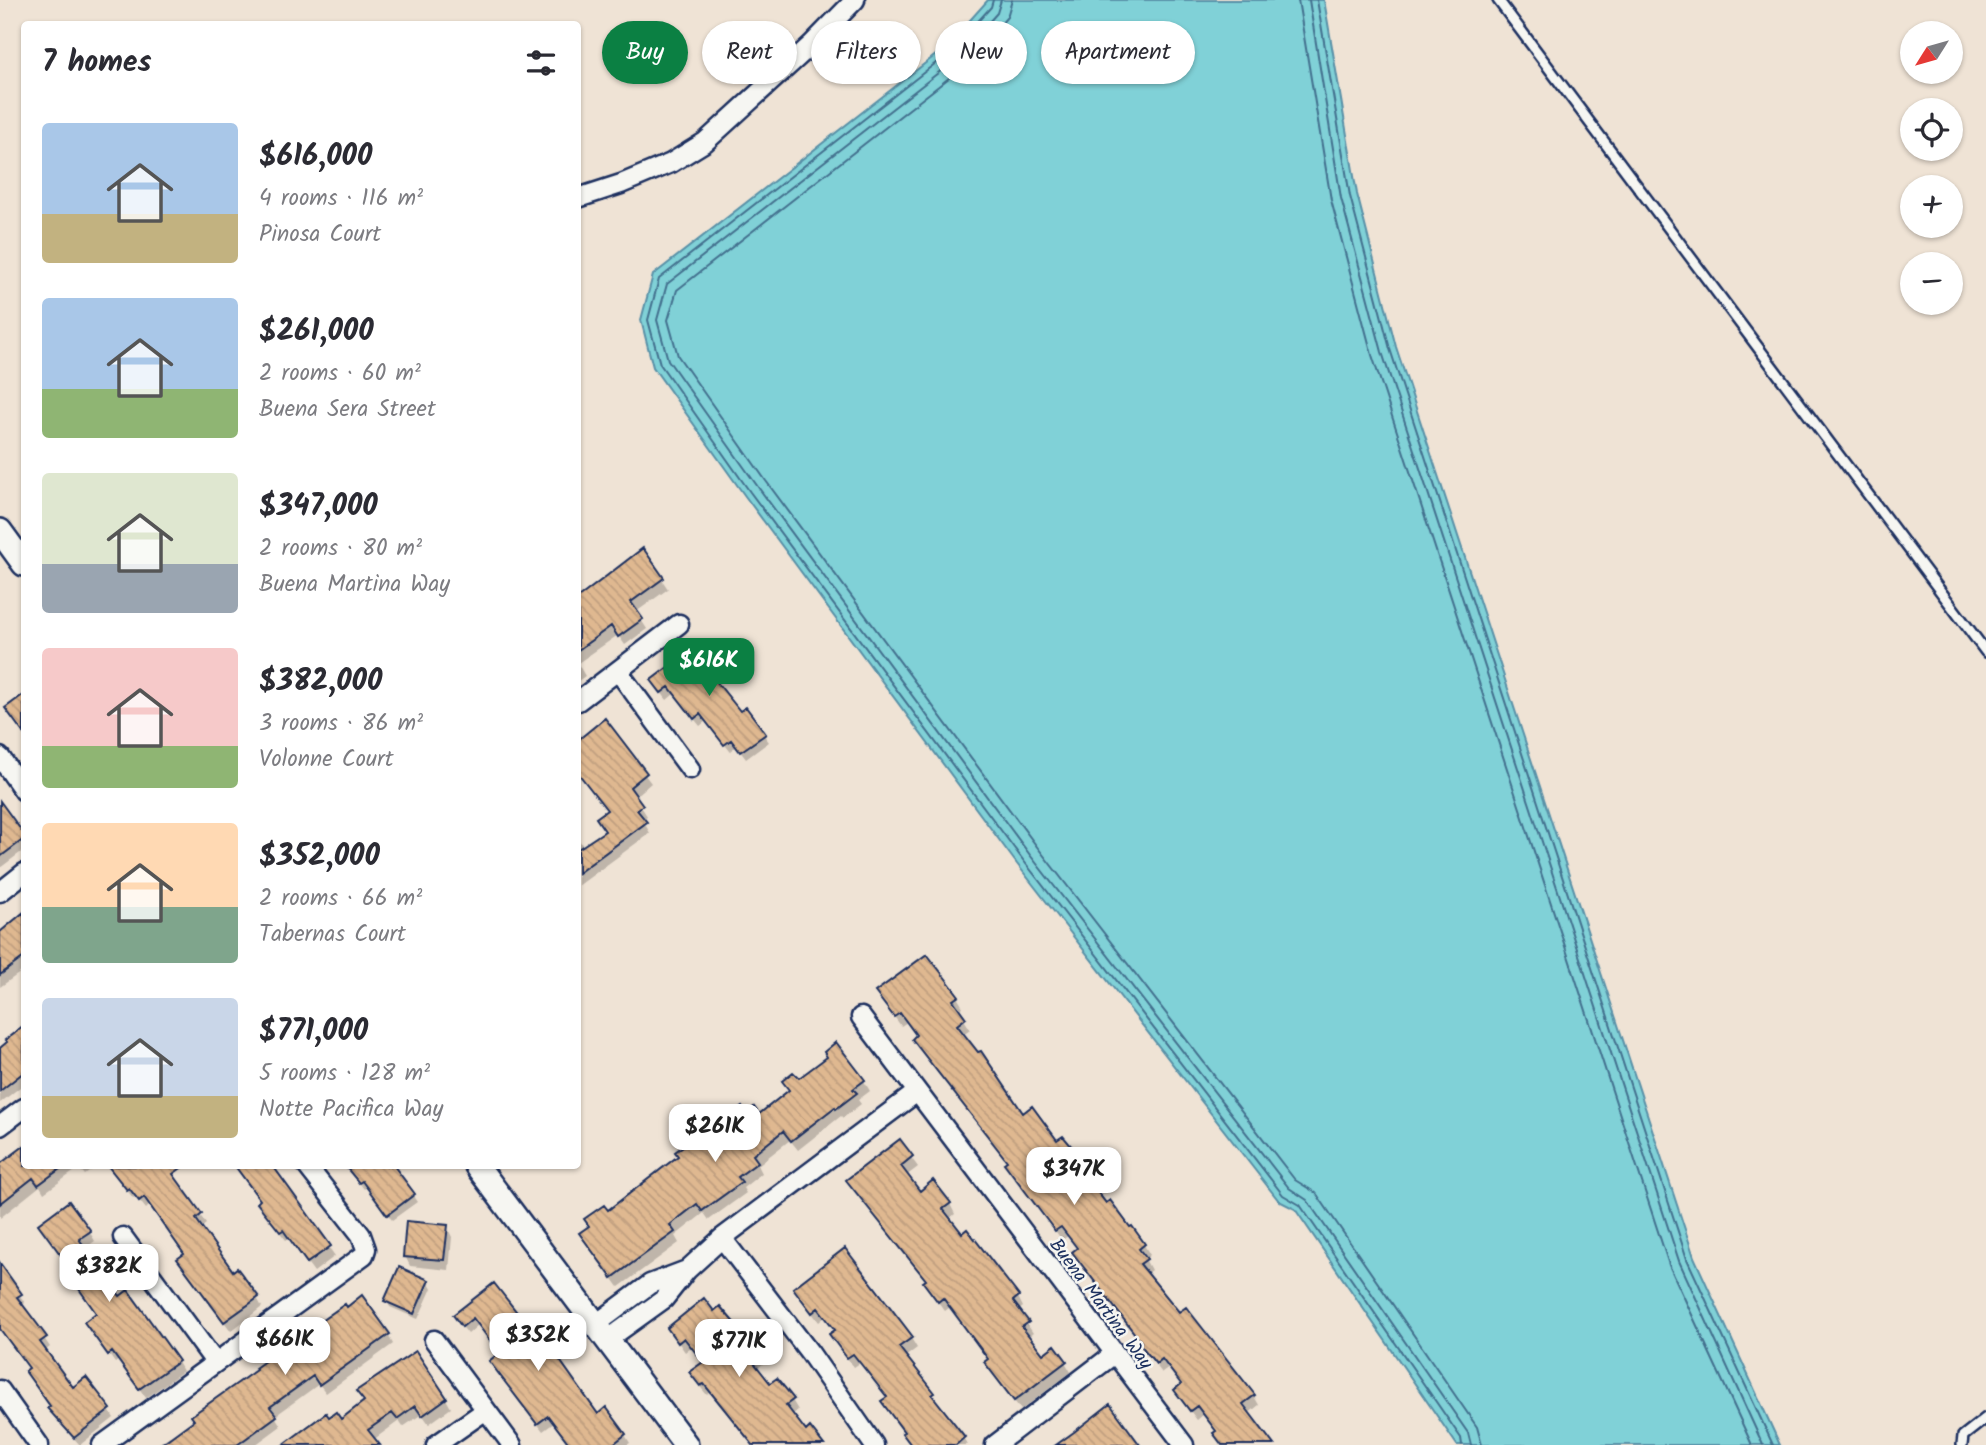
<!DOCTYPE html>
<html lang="en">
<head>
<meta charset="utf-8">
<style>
  :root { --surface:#fff; --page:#f7f7f7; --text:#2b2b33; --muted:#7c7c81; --accent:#0b8043 }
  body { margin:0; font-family:Kalam,sans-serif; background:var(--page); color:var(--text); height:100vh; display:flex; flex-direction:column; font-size:26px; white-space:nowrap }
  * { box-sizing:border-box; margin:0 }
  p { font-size:23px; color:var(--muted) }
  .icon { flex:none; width:38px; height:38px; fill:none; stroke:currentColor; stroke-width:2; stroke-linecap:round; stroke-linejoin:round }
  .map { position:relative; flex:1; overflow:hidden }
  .side { position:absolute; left:21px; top:21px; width:560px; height:1148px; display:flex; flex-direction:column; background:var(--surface); border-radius:7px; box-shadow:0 2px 5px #0004 }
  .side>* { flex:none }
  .guide { position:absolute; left:602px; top:21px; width:665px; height:63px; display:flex; gap:14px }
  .needle { width:46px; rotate:233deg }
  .tools { position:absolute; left:1900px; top:21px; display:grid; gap:14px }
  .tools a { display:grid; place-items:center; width:63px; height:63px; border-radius:50%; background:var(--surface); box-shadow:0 2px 5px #0004; font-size:35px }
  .price { position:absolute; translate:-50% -60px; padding:0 16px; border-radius:14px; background:#fff; color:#222; font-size:23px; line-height:46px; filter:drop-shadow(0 2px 4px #0008) }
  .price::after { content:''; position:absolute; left:50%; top:42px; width:21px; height:16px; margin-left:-10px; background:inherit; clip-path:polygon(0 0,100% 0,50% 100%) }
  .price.active { background:var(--accent); color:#fff }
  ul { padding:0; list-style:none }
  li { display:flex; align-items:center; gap:21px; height:175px; padding:0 21px }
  li span { display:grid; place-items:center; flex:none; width:196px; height:140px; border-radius:7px; color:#555 }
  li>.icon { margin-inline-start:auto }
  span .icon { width:84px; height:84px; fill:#fffc; stroke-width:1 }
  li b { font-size:30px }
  h2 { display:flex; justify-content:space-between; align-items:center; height:84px; padding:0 21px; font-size:30px }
  .pill { padding:0 24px; border-radius:32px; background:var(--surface); box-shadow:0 2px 5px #0004; font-size:24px; line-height:63px }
  .pill.active { background:var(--accent); color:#fff }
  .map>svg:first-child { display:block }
  .water { fill:#80d1d7; stroke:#5890a7; stroke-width:2 }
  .shadow { fill:#0003 }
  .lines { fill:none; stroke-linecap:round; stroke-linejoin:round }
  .shore { stroke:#43708e; stroke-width:2 }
  .building { fill:url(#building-back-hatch); stroke:#1b2f5e; stroke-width:2 }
  .service-casing { stroke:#1b2f5e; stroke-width:14 }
  .minor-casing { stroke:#1b2f5e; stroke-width:23 }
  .tertiary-casing { stroke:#1b2f5e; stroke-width:28 }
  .service { stroke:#f6f6f2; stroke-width:9 }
  .minor { stroke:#f6f6f2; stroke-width:18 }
  .tertiary { stroke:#f6f6f2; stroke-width:23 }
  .labels { text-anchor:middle; stroke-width:5; stroke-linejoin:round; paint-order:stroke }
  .street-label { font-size:19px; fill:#1b2f5e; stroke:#f6f6f2 }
</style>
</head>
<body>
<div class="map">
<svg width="1986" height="1445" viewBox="0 0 1986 1445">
  <defs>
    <pattern id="building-back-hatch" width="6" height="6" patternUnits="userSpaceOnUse" patternTransform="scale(1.75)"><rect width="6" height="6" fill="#dfb890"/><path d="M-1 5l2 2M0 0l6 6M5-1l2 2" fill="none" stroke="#bf9e7f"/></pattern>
  </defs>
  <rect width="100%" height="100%" fill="#efe3d5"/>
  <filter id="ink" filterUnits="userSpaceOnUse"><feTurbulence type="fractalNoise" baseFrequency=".0143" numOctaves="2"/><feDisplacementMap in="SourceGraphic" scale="14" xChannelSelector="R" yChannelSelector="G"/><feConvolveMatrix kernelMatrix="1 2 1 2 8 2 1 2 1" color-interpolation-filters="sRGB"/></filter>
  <g filter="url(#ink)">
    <!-- water -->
    <path class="water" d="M988,0H1324L1357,194L1396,347L1694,1257L1780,1445H1457L1295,1209L1279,1201L1017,864L745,496L653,367L641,320L653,275L946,47Z"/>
    <!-- shadow -->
    <path class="shadow" d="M642,550L668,589L636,612L647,629L625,645L618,635L578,663V598L579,599Z
      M578,664L585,676L578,681Z
      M719,670L724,678L716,684L740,714L764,735L769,742L746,759L736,746L730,751L706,721L700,726L674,694L667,700L658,688Z
      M604,721L651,783L635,797L647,816L642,819L650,833L578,886V839L584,847L606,832L608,812L578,774V740Z
      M0,803L24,837V850L0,868Z
      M24,915V970L0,987V934Z
      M877,993L957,997L963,1007L958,1010L970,1029L962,1035L1023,1115L1076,1155L1082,1165L1077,1169L1106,1206L1110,1203L1144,1245L1150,1255L1145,1259L1151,1270L1146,1274L1179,1315L1254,1396L1259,1405L1248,1414L1271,1445H1222L1215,1433L1217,1432L1203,1415L1197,1420L1182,1400V1386L1169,1368L1162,1373L1147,1354L1143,1343L1078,1249L1068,1236L1062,1240L1012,1173L1008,1162L920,1049L914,1039L918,1037L907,1022L901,1026Z
      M24,1028V1084L0,1103V1049L9,1043L8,1040Z
      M798,1081H864L870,1091L858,1100L861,1104L843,1118L841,1116L798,1150L790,1140L758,1165L762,1173L743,1188L746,1193L709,1220L704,1213L675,1236L679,1243L619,1287L587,1243L607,1213L692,1147L746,1115L758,1116L790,1091Z
      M899,1141L918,1167L906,1176L920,1193L950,1204L955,1214L949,1219L962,1235L967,1232L1018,1297L1023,1307L1018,1311L1033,1333L1028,1337L1043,1356L1065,1362L1071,1372L1021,1410L992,1372L990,1360L950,1307L945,1311L931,1293L927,1282L848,1181Z
      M24,1149V1166H97L85,1175L79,1168L44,1193L40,1186L0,1218V1167Z
      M108,1166H167L206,1224L201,1228L233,1273L257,1298L262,1307L231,1331L185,1269L186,1255L150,1205L146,1209L136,1196L133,1198Z
      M236,1166H271L335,1256L314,1272L289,1238L286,1240L264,1213L259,1203L262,1201Z
      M346,1166H380L385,1173L393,1167L417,1202L392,1220L367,1186L364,1189Z
      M447,1227L452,1237L449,1270L410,1266L405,1256Z
      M89,1231L95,1241L84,1249L120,1298L178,1362L183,1371L146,1398L119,1360L115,1363L92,1331L98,1314L72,1270L45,1234Z
      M0,1266L25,1303L22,1306L50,1347L45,1351L73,1390L109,1410L114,1418L80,1445L54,1417L49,1409L52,1407L30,1369L0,1328Z
      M428,1281L432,1288L418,1319L390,1307L386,1300Z
      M494,1286L597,1416L625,1435L630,1443L627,1445H561L567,1440L554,1423L543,1431L496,1370L491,1362L500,1355L478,1325L468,1334L460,1324Z
      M801,1299L911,1338L917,1348L905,1357L968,1445H913L883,1402L888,1398L860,1363L854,1367L837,1345L831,1335L836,1331L825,1317L819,1322Z
      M720,1308L757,1354L763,1364L757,1369L770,1385L776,1380L792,1400L798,1410L792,1415L806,1433L822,1445H753L710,1393L707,1395L697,1383L691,1373L704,1363L691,1347L685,1352L669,1329L714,1313Z
      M388,1335L393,1344L326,1393L319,1384L275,1416L281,1426L255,1445H156L170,1436L172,1439Z
      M446,1399L451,1408L429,1424L422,1414L403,1427L399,1421L373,1440L377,1445H291L329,1420L341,1421Z"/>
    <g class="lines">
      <!-- shore -->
      <path class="shore" d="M993,0L991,7L950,52L659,279L648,320L660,364L750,492L1023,860L1283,1195L1300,1205L1461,1438L1462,1445
        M1001,0L997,13L956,59L667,284L657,320L668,360L758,487L1030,855L1289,1188L1307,1200L1468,1433L1471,1445
        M1012,0L1007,17L963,67L677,290L668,320L678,356L766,481L1038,848L1295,1180L1316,1193L1477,1427L1482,1445
        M1298,0L1331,200L1372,355L1669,1265L1752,1445
        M1309,0L1341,198L1382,352L1679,1261L1763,1445
        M1317,0L1350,196L1390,349L1687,1259L1773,1445"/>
    </g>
    <!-- building -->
    <path class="building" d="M643,548L664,578L631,602L643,619L618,637L611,626L578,650V598Z
      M700,643L721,669L712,676L740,711L746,707L766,734L740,752L731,740L724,745L700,714L694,719L669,687L661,693L651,680Z
      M24,694V734L5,708Z
      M605,718L647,773L630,787L643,805L637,810L647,822L578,873V849L605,831L596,818L607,810L578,773V740Z
      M0,801L24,834V839L0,857Z
      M24,912V957L0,975V932Z
      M927,954L959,996L953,1000L966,1018L957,1025L978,1052L981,1051L1023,1113L1032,1106L1057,1140L1063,1136L1078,1154L1072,1159L1106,1203L1110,1200L1130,1227L1132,1226L1145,1244L1139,1249L1147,1259L1140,1264L1179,1312L1186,1307L1255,1395L1243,1404L1274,1445H1222L1213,1433L1216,1431L1197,1406L1190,1411L1174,1390L1181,1384L1162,1359L1156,1364L1139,1343L1141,1342L1072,1252L1077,1248L1061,1227L1055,1231L1004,1163L1007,1161L912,1039L916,1035L900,1013L894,1017L875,992Z
      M24,1025V1072L0,1091V1048L7,1042L5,1040Z
      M836,1042L865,1080L853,1089L857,1093L836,1109L835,1107L791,1141L783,1131L753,1155L758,1162L738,1177L742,1182L702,1211L697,1204L670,1225L675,1232L612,1278L579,1233L589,1226L584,1219L604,1205L608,1210L678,1156L675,1152L690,1141L693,1145L742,1107L746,1113L754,1107L759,1114L789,1090L782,1081L793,1072L799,1078L827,1057L824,1052Z
      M900,1139L913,1156L901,1166L920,1191L933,1180L951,1203L943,1209L962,1233L967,1229L1019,1296L1013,1301L1029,1322L1022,1327L1043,1354L1055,1345L1067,1361L1014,1401L984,1362L988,1359L943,1298L938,1302L923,1282L926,1280L846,1180Z
      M24,1146V1166H64L38,1185L33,1178L0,1204V1164Z
      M108,1166H184L173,1174L202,1214L196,1219L233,1271L237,1268L259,1297L224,1322L177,1259L184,1254L144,1197L139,1201L129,1188L127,1190Z
      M235,1166H273L331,1246L307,1263L283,1230L280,1232L257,1203L260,1200Z
      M345,1166H394L415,1194L387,1215L362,1181L359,1183Z
      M69,1201L91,1231L79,1239L120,1296L128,1290L179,1361L139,1389L112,1352L108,1355L84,1322L96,1313L67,1272L71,1269L38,1224Z
      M406,1221L448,1225L444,1260L403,1257Z
      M845,1248L913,1337L899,1347L935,1393L932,1395L965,1437L956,1445H911L902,1433L904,1432L881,1401L887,1397L853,1354L847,1358L829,1334L835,1330L818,1308L812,1313L793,1288Z
      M0,1263L22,1294L17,1297L47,1337L40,1342L73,1387L86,1377L111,1409L74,1438L47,1408L50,1406L25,1371L29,1368L0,1329Z
      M399,1267L429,1280L414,1314L384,1301Z
      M494,1283L545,1348L549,1345L598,1414L606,1407L626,1434L612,1445H570L548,1416L537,1424L489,1361L499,1353L488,1338L473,1318L462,1327L453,1315Z
      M362,1295L390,1334L319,1385L313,1376L270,1407L277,1416L237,1445H160L194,1420L191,1416L256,1370L255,1368L345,1304L347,1307Z
      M704,1298L714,1311L720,1306L742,1332L759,1353L751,1359L770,1383L777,1378L794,1399L786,1405L806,1431L810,1427L824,1445H753L704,1384L700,1386L689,1372L703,1362L684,1338L678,1343L667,1328Z
      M416,1351L447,1398L422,1416L415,1406L397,1419L392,1413L368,1430L380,1445H283L326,1413L329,1417L336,1412L341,1419L364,1401L356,1391Z
      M1110,1404L1140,1445H1056L1074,1432Z"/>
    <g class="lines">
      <defs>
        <path id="service" d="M1498,0L1986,652
          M1962,1445L1963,1436L1986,1418"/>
        <path id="minor" d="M578,198L621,184L671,163L705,142L811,45L855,0
          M618,671L690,769
          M578,701L679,624
          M0,757L24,791
          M0,892L24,873
          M861,1017L1184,1445
          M0,1126L24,1108
          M123,1237L215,1362
          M722,1238L810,1353L874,1445
          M595,1325L650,1284L687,1270
          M434,1340L512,1445
          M607,1340L664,1299L687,1270L722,1238L917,1092
          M0,1390L39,1445
          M102,1445L364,1255L366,1249L361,1235L307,1166
          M436,1445L486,1410
          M995,1445L1114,1354"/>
        <path id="tertiary" d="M0,531L24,564
          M477,1166L686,1445"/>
      </defs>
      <!-- service casing -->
      <use href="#service" class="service-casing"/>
      <!-- minor casing -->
      <use href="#minor" class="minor-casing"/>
      <!-- tertiary casing -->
      <use href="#tertiary" class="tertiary-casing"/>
      <!-- service -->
      <use href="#service" class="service"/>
      <!-- minor -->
      <use href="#minor" class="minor"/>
      <!-- tertiary -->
      <use href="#tertiary" class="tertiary"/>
    </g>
  </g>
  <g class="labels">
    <!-- street labels -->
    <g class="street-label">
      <text transform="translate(1102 1303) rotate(53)" y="7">Buena Martina Way</text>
    </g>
  </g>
</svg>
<div class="tools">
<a><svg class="needle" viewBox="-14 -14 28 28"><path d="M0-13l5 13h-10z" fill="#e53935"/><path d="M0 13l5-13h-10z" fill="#7c7c81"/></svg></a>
<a><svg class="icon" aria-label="locate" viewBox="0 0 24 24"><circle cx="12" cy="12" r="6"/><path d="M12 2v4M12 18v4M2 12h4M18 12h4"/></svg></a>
<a>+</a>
<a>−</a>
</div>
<b class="price active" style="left:709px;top:698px">$616K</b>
<b class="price" style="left:715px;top:1164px">$261K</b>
<b class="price" style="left:1074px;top:1207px">$347K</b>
<b class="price" style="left:109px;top:1304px">$382K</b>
<b class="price" style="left:538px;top:1373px">$352K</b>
<b class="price" style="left:285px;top:1377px">$661K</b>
<b class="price" style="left:739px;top:1379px">$771K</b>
<div class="guide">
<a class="pill active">Buy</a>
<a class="pill">Rent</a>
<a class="pill">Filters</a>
<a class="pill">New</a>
<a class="pill">Apartment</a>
</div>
<section class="side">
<h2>7 homes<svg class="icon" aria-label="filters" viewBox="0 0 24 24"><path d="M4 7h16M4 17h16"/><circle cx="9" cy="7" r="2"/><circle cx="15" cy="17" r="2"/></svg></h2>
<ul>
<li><span style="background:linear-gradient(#a9c7e8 65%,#c2b280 0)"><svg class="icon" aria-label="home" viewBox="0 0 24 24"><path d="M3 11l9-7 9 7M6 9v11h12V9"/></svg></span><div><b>$616,000</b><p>4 rooms · 116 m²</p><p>Pinosa Court</p></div></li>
<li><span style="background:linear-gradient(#a9c7e8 65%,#8fb573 0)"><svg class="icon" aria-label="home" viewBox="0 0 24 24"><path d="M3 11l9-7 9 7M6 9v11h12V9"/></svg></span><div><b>$261,000</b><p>2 rooms · 60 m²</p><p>Buena Sera Street</p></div></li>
<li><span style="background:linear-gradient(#dfe7d0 65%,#9aa5b1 0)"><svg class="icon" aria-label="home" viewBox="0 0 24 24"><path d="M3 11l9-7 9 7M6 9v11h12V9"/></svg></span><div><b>$347,000</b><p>2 rooms · 80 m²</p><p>Buena Martina Way</p></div></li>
<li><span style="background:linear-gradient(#f6c9c9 70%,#8fb573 0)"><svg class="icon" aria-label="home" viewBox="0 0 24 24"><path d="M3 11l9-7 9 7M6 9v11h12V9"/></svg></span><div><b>$382,000</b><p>3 rooms · 86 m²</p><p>Volonne Court</p></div></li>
<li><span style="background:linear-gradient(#ffd9b3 60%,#7fa58c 0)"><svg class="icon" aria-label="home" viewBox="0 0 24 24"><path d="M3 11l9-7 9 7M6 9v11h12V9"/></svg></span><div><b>$352,000</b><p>2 rooms · 66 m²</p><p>Tabernas Court</p></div></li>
<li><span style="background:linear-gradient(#c9d6e8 70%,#c2b280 0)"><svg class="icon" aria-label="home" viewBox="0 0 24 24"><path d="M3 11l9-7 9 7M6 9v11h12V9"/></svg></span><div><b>$771,000</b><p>5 rooms · 128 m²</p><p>Notte Pacifica Way</p></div></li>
</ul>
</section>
</div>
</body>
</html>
